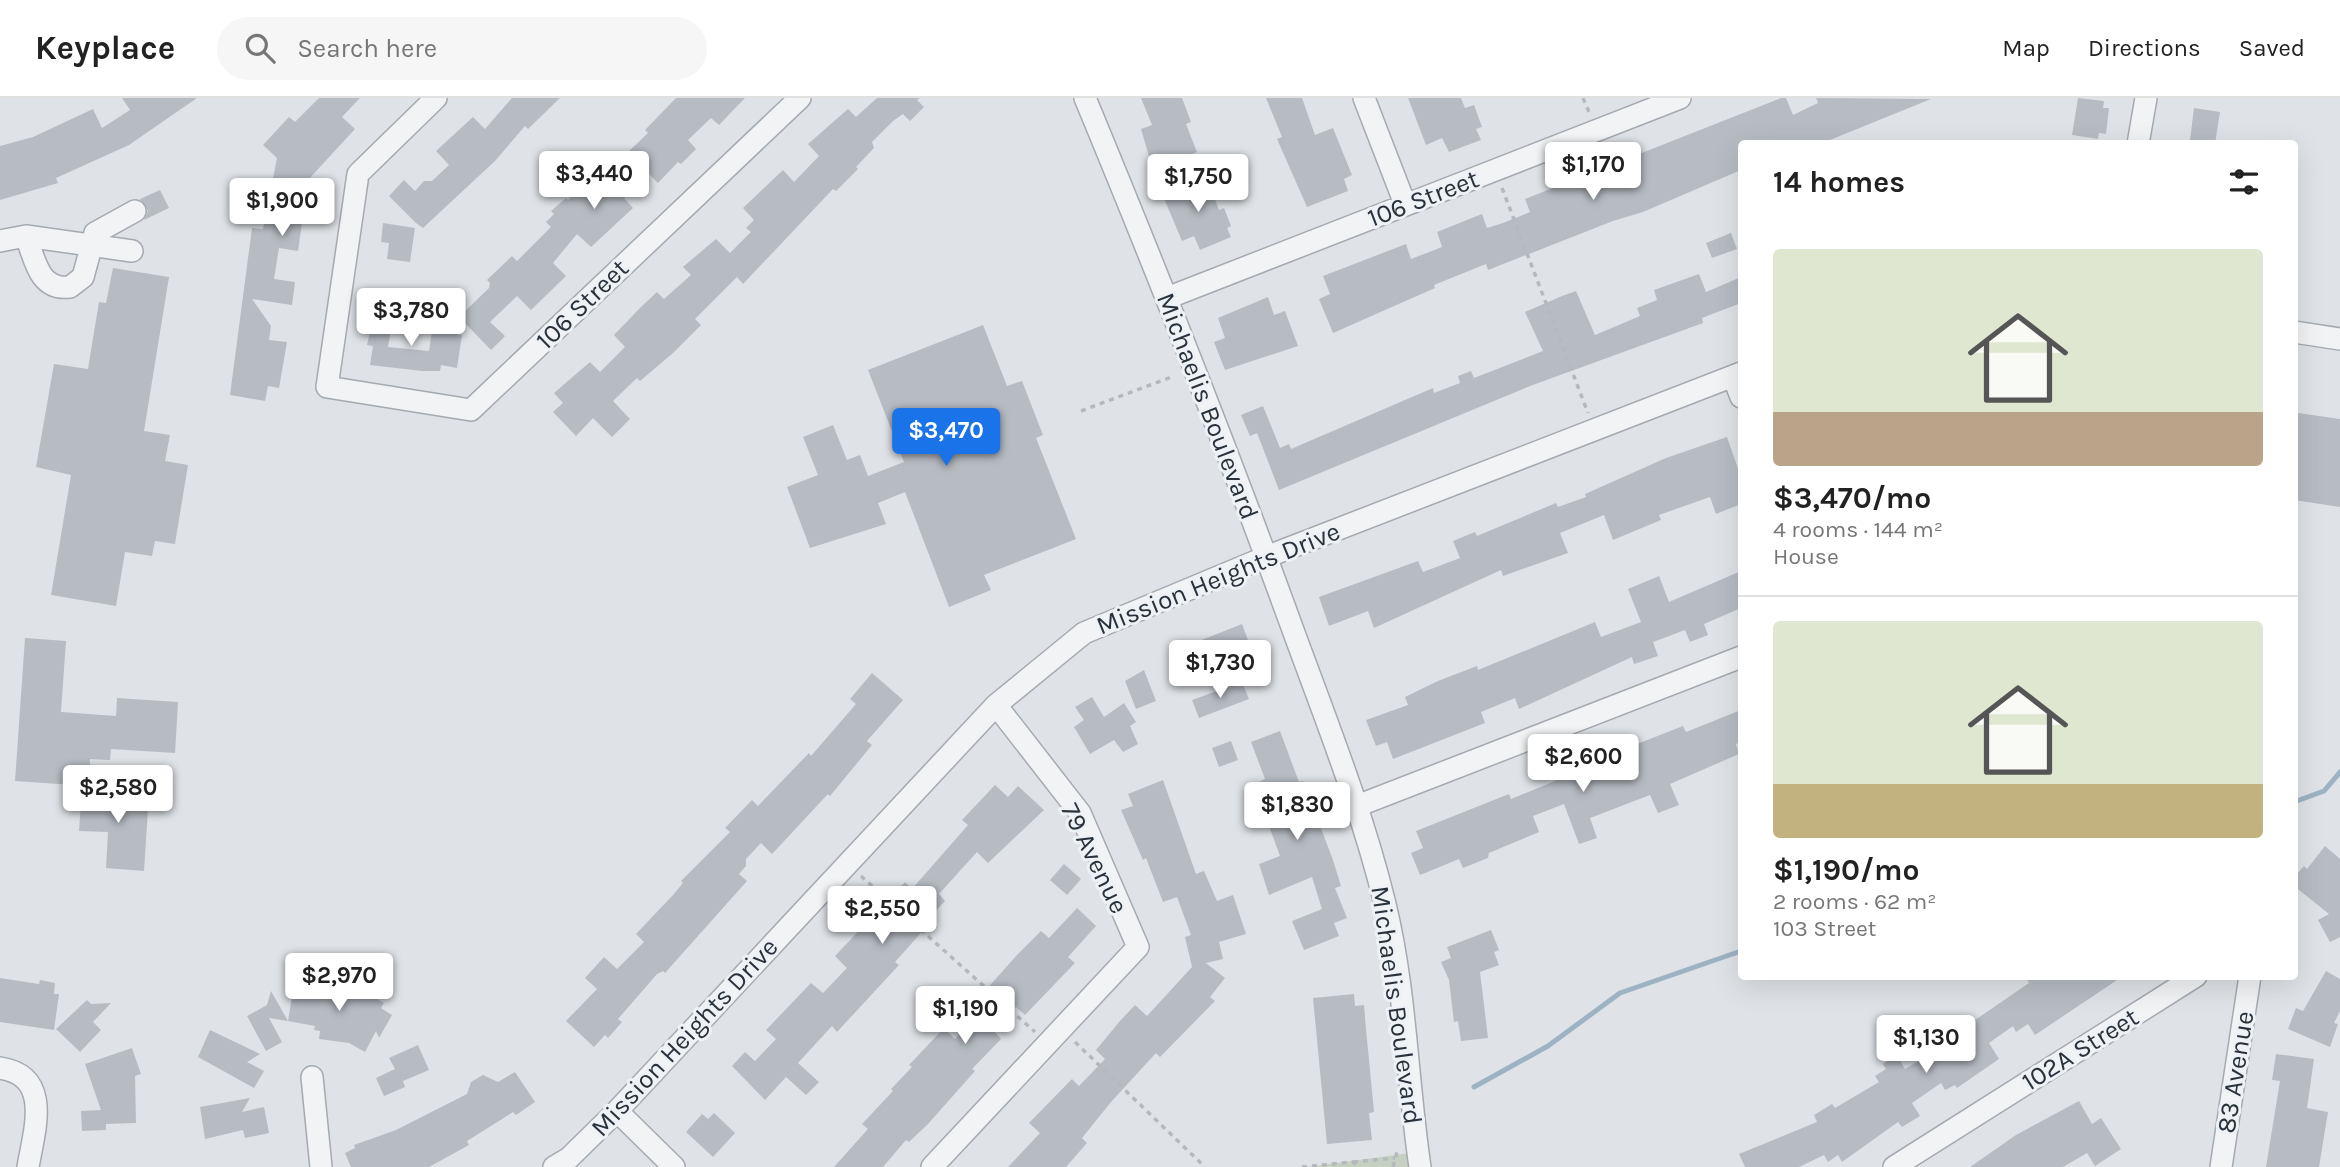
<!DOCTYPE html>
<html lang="en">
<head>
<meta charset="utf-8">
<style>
  :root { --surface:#fff; --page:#f6f6f6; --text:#222; --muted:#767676; --line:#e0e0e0; --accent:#1a73e8 }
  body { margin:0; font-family:Karla,sans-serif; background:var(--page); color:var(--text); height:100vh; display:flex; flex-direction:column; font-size:26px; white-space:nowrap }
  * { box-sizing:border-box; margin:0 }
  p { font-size:23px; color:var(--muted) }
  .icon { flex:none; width:38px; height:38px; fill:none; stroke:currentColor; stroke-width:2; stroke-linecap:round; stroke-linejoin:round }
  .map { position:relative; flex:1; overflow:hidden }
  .details { position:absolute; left:1738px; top:42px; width:560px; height:840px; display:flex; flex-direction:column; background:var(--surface); border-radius:7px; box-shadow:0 7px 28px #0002 }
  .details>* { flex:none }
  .price { position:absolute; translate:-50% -60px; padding:0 16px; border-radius:7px; background:#fff; color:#222; font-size:23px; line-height:46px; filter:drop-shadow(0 2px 4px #0008) }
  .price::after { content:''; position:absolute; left:50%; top:42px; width:21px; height:16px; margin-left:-10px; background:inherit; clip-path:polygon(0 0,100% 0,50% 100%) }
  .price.current { background:var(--accent); color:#fff }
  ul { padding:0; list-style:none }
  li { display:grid; align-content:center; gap:14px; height:371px; padding:0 35px }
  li+li { border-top:2px solid var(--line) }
  li span { display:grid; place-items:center; height:217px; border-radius:7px; color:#555 }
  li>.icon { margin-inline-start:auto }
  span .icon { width:126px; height:126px; fill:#fffc; stroke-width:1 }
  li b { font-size:30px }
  h2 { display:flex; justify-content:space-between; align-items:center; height:84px; padding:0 35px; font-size:30px }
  header { display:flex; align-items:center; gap:42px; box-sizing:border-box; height:98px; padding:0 35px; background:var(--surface); border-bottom:2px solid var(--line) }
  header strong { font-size:33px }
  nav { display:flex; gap:38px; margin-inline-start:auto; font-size:24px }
  .search { width:490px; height:63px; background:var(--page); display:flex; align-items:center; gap:18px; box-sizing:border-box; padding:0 24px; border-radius:38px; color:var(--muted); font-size:26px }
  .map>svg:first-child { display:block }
  .green { fill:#c6d0c1 }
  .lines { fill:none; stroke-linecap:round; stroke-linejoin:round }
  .stream { stroke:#9db3c4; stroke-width:5 }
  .building { fill:#b7bcc3 }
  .minor-casing { stroke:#a5aab0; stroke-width:24 }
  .path { stroke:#b5b9be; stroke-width:3.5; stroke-dasharray:5 5; stroke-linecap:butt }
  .minor { stroke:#f1f3f5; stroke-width:21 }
  .labels { text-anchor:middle; stroke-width:6; stroke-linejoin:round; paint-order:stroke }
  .street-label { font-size:26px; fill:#29323c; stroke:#eef1f5 }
</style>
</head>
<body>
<header>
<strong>Keyplace</strong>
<div class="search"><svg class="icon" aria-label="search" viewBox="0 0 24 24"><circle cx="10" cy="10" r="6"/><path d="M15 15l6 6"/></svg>Search here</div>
<nav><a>Map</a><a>Directions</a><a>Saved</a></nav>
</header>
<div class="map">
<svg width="2340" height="1069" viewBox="0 0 2340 1069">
  <rect width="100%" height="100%" fill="#dfe3e7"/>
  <!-- green -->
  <path class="green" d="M1418,1054L1420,1069H1307Z"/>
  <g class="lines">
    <!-- stream -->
    <path class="stream" d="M2294,704L2324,693L2340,674
      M1474,989L1548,948L1620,895L1741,853"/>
  </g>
  <!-- building -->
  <path class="building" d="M122,0H197L129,47L56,80L58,85L0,102V48L33,39L93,11L102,30L130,12Z
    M319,0H360L342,19L355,31L308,82L298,153L279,150L274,181L295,184L292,207L252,201L271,228L269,242L287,244L279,290L268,288L265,303L230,297L252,130L263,131L277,60L263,47L289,19L295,24Z
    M512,0H560L528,31L525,28L495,63L423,130L416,125L389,98L404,82L415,93L424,83H432L449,67L436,53L473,19L485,31Z
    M676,0H745L719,27L711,20L688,42L696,51L681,66L678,64L658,85L649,76L624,100L633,110L591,149L577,136L553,165L566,178L531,212L517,198L490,224L505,238L491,252L459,219L489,190L490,185L487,182L512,158L517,163L551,129L546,124L554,116L551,113L566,100L568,102L605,68L609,72L648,35L645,32Z
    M877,0H920L917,2L924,9L910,23L903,16L893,23L872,44L874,50L856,69L858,71L836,93L833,91L743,186L737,179L695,221L701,227L673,255L640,283L637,280L613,303L630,321L612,339L593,320L576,338L553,314L563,305L554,295L590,264L600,274L625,249L614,237L641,209L657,194L664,201L691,177L683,169L716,141L730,155L751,134L746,130L754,122L743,110L783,72L794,84L819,58L808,46L848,11L856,19Z
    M1141,0H1182L1191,24L1186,26L1197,54L1153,72L1141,31L1152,27Z
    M1266,0H1302L1315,37L1333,30L1352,77L1344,81L1348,93L1307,109L1277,41L1282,39Z
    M1408,0H1461L1465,10L1474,7L1482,29L1476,31L1481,42L1449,54L1442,40L1426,47Z
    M1781,0H1786L1793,17L1818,5L1816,0L1931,1L1820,46H1741V72L1643,114L1613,123L1488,172L1486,166L1434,187L1435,190L1333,235L1319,201L1330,196L1323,178L1406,146L1411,161L1442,149L1437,134L1482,116L1487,130L1503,125L1530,114L1525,101Z
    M2078,0L2104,3L2103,10H2109L2106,36L2099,35L2098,41L2072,37Z
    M2194,10L2220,14L2215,46L2190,42Z
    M1206,78L1219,112L1224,110L1231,128L1227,130L1231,139L1200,152L1194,138L1182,143L1163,98Z
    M160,92L169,110L144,122L148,113L140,101Z
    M383,125L415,130L410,164L387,161L389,145L381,144Z
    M1731,135L1737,151L1712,160L1706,145Z
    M113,170L169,179L144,333L170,337L165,363L188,367L175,446L155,443L152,458L125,454L116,508L51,497L71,377L36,369L54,266L88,271L99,204L106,205Z
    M1699,176L1706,194L1741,179V205L1702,220L1703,225L1530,288L1279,392L1257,335L1250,338L1241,317L1263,308L1280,350L1289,346L1291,351L1433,290L1434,295L1460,285L1458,278L1471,273L1474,280L1543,253L1525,214L1562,198L1576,193L1595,237L1640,218L1637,210L1657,202L1654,192Z
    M1268,199L1274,217L1285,213L1298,248L1225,272L1214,244L1225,240L1218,220Z
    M375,211L394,214L388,249L429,253L432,233L462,237L457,270L441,267L440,273H422L370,267L373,248L367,247Z
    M983,227L1007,288L1022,283L1043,337L1036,340L1076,441L984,477L991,492L949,509L905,394L878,405L886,426L810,450L787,389L818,377L803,339L833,327L847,362L860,357L868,378L904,364L868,272Z
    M2298,315L2340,321V409L2294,402V339Z
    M1727,339L1741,379V406L1716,416L1710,399L1659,417L1661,422L1613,442L1604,417L1560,435L1568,455L1503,478L1501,472L1374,530L1368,513L1329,528L1319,499L1418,463L1423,474L1460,460L1453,443L1475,434L1477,438L1556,405L1558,409L1586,399L1585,396L1666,360Z
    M1741,473V510L1704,526L1708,537L1690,544L1685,532L1653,544L1658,558L1634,566L1632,559L1519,611L1515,600L1481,614L1485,625L1393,661L1387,644L1376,648L1366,622L1408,607L1405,599L1438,583L1477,568L1478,572L1595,524L1601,539L1641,524L1628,491L1659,478L1669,504Z
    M1242,526L1260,574L1236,584L1226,558L1182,576L1174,553Z
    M25,540L66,543L61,614L116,618L117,600L178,604L175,655L111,651L110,662L90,661L89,688L15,683Z
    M1144,572L1156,603L1136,611L1125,583Z
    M872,575L903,602L867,643L872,647L830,698L828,696L772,756L761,745L746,761V768L739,776L747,783L665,875L663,873L657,876L618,921L622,924L608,940L605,937L594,949L566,923L597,891L585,880L604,859L617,871L644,844L636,836L673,797L683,785L681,783L730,734L725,730L752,702L758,708L809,655L811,658L856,606L850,601Z
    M1242,584L1249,601L1199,620L1192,602Z
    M1092,599L1104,619L1124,605L1136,624L1130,628L1138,646L1123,654L1114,642L1090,656L1074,629L1084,622L1075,609Z
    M1741,612V644L1736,646L1739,656L1670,686L1679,707L1658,715L1650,697L1590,720L1597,740L1579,746L1564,706L1533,718L1539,734L1489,755L1488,760L1463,770L1459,761L1420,777L1411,755L1423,750L1416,733L1509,696L1511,701L1582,672L1581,669L1604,659L1683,628L1686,634Z
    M1280,633L1299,684L1303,683L1333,762L1341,788L1335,790L1347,820L1334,825L1339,838L1304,852L1292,823L1322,811L1312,779L1269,797L1259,766L1280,758L1269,728L1272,727L1255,686L1265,681L1251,644Z
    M1231,643L1238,662L1219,669L1212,650Z
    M1163,682L1196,776L1204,773L1217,803L1233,797L1246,836L1219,844L1223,861L1206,865L1225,880L1210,899L1215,903L1160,959L1156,955L1111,1004L1082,1040L1087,1045L1066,1069H1008L1040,1035L1029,1025L1072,981L1079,988L1105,961L1096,952L1120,923L1135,907L1147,918L1192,869L1185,839L1191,837L1177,799L1163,804L1146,760L1143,762L1121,712L1133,708L1128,696Z
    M995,687L1008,699L1018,688L1044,712L988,765L977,754L939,796L945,803L926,823L929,826L895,864L899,867L837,934L832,928L798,965L819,984L806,997L786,979L765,1002L732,968L745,954L755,963L776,941L766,932L811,885L823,895L847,870L835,858L870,821L882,832L901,810L890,800L905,784L912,791L968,727L962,722Z
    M82,690L149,695L144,773L106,770L108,734L79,733Z
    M2325,748L2340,761V839L2330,844L2318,822L2329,816L2294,788V779L2304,768L2307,771Z
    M1064,766L1081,781L1067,797L1050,782Z
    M1077,810L1096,828L1068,859L1075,865L1025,917L1016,909L993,932L1001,941L972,971L975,973L928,1026L909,1044L906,1042L883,1069H834L868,1031L862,1026L893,993L891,991L912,969L909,967L944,930L955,941L984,910L976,903L1017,857L1041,833L1049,840Z
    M1491,832L1499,852L1494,854L1499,867L1480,874L1488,940L1461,943L1458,923L1454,924L1449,882L1441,864L1451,860L1447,849Z
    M2326,873L2340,881V913L2334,925L2338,926L2330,949L2288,931L2296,910L2303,913Z
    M2025,878H2123L2035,937L2028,926L2016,934L2013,928L1989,945L1999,961L1957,990L1955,987L1945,992L1941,985L1912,1005L1920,1018L1902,1029L1898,1024L1842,1064L1838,1057L1828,1064L1824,1057L1799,1069H1745L1739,1056L1817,1024L1814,1017L1832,1006L1835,1010L1879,984L1875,978L1886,971L1883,966L1897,957L1905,971L1934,954L1931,948L1947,937L1949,940L2029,885Z
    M0,880L39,886L40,882L55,885L54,896H59L54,932L0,924Z
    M295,880L314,883L313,888L352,896L353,887L384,905L381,910L392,917L379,940L376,933L365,954L349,945L319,941L320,933L314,932L315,928L288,923Z
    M271,893L288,923L269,920L282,944L266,953L247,918L267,907Z
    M1354,896L1355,908L1364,907L1366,931L1374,1014L1369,1015L1372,1042L1327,1046L1313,900Z
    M87,902L91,906L111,905L93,924L101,932L80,954L56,931Z
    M210,932L260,956L247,964L264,973L254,990L198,959Z
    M418,947L429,972L403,983L405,989L384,998L376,980L395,971L389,960Z
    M132,950L141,976L135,978L136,1025L106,1026V1032L82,1033L81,1013L101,1012L85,966Z
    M2276,956L2314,961L2307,1010L2328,1014L2319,1069H2266L2280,983L2272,982Z
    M515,974L535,1004L516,1017L513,1014L467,1043L469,1047L429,1069H351L345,1055L355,1050L354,1047L396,1032L467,996L471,984L483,977L498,984Z
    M250,1000L242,1014L264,1009L269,1035L245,1040L243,1032L205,1041L200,1009Z
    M2079,1003L2092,1026L2101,1020L2121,1051L2095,1068L2087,1055L2063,1069H1970L2016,1037Z
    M714,1015L735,1035L713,1059L686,1034L702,1016L708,1021Z"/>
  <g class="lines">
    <defs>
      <path id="minor" d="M436,0L358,76L327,289L471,312L800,0
        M1085,0C1158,176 1228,353 1293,532C1326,622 1362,712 1385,806C1406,892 1407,982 1420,1069
        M1364,0L1405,106
        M2138,46L2146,0
        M26,138C35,162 39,193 70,189L83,179L95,135L135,113
        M0,143L26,138L132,153
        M1167,200L1680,0
        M2294,234L2340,241
        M1733,278L1741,299
        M1357,708L1741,559
        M0,970C53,978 34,1033 28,1069
        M312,979L321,1069
        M617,1013L674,1069
        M554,1069L569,1060L617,1013L996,607L1084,535L1266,459L1741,275
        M932,1069L1138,849L1080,715L996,607
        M1894,1069L2196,878
        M2221,1069L2250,878"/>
    </defs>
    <!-- minor casing -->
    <use href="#minor" class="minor-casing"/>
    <!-- path -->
    <path class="path" d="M1583,0L1589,14
      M1502,90L1588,315
      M1081,313L1174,278
      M861,778L1035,934
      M1075,944L1205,1069
      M1353,1064L1395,1060
      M1302,1069L1353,1064L1359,1069
      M1393,1069L1397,1054"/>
    <!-- minor -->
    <use href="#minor" class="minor"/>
  </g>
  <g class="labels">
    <!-- street labels -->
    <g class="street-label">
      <text transform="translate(1423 100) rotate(-21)" y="9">106 Street</text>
      <text transform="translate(582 206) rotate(-44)" y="9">106 Street</text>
      <text transform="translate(1208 308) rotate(69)" y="9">Michaelis Boulevard</text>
      <text transform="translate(1218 480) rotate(-22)" y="9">Mission Heights Drive</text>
      <text transform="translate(1095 760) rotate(64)" y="9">79 Avenue</text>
      <text transform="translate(1397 907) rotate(82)" y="9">Michaelis Boulevard</text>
      <text transform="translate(684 939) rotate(-47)" y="9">Mission Heights Drive</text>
      <text transform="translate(2080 951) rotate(-32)" y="9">102A Street</text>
      <text transform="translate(2235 974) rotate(-81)" y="9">83 Avenue</text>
    </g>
  </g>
</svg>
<b class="price" style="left:1593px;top:104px">$1,170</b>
<b class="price" style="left:594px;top:113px">$3,440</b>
<b class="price" style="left:1198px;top:116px">$1,750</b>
<b class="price" style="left:282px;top:140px">$1,900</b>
<b class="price" style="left:411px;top:250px">$3,780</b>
<b class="price current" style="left:946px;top:370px">$3,470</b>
<b class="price" style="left:1220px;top:602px">$1,730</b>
<b class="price" style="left:1583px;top:696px">$2,600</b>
<b class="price" style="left:118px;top:727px">$2,580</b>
<b class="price" style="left:1297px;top:744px">$1,830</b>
<b class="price" style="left:882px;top:848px">$2,550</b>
<b class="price" style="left:339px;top:915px">$2,970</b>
<b class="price" style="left:965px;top:948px">$1,190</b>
<b class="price" style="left:1926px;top:977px">$1,130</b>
<section class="details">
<h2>14 homes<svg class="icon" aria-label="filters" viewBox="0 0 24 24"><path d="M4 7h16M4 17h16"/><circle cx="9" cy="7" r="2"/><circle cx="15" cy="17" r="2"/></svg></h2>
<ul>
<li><span style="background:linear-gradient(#dfe7d0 75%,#b9a48a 0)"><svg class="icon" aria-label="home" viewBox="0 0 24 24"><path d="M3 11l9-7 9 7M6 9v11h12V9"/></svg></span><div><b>$3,470/mo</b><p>4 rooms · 144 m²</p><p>House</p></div></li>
<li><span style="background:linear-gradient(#dfe7d0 75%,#c2b280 0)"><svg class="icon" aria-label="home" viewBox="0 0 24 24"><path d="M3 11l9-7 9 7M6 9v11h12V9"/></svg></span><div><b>$1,190/mo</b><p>2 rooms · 62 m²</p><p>103 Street</p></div></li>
</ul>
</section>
</div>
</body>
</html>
